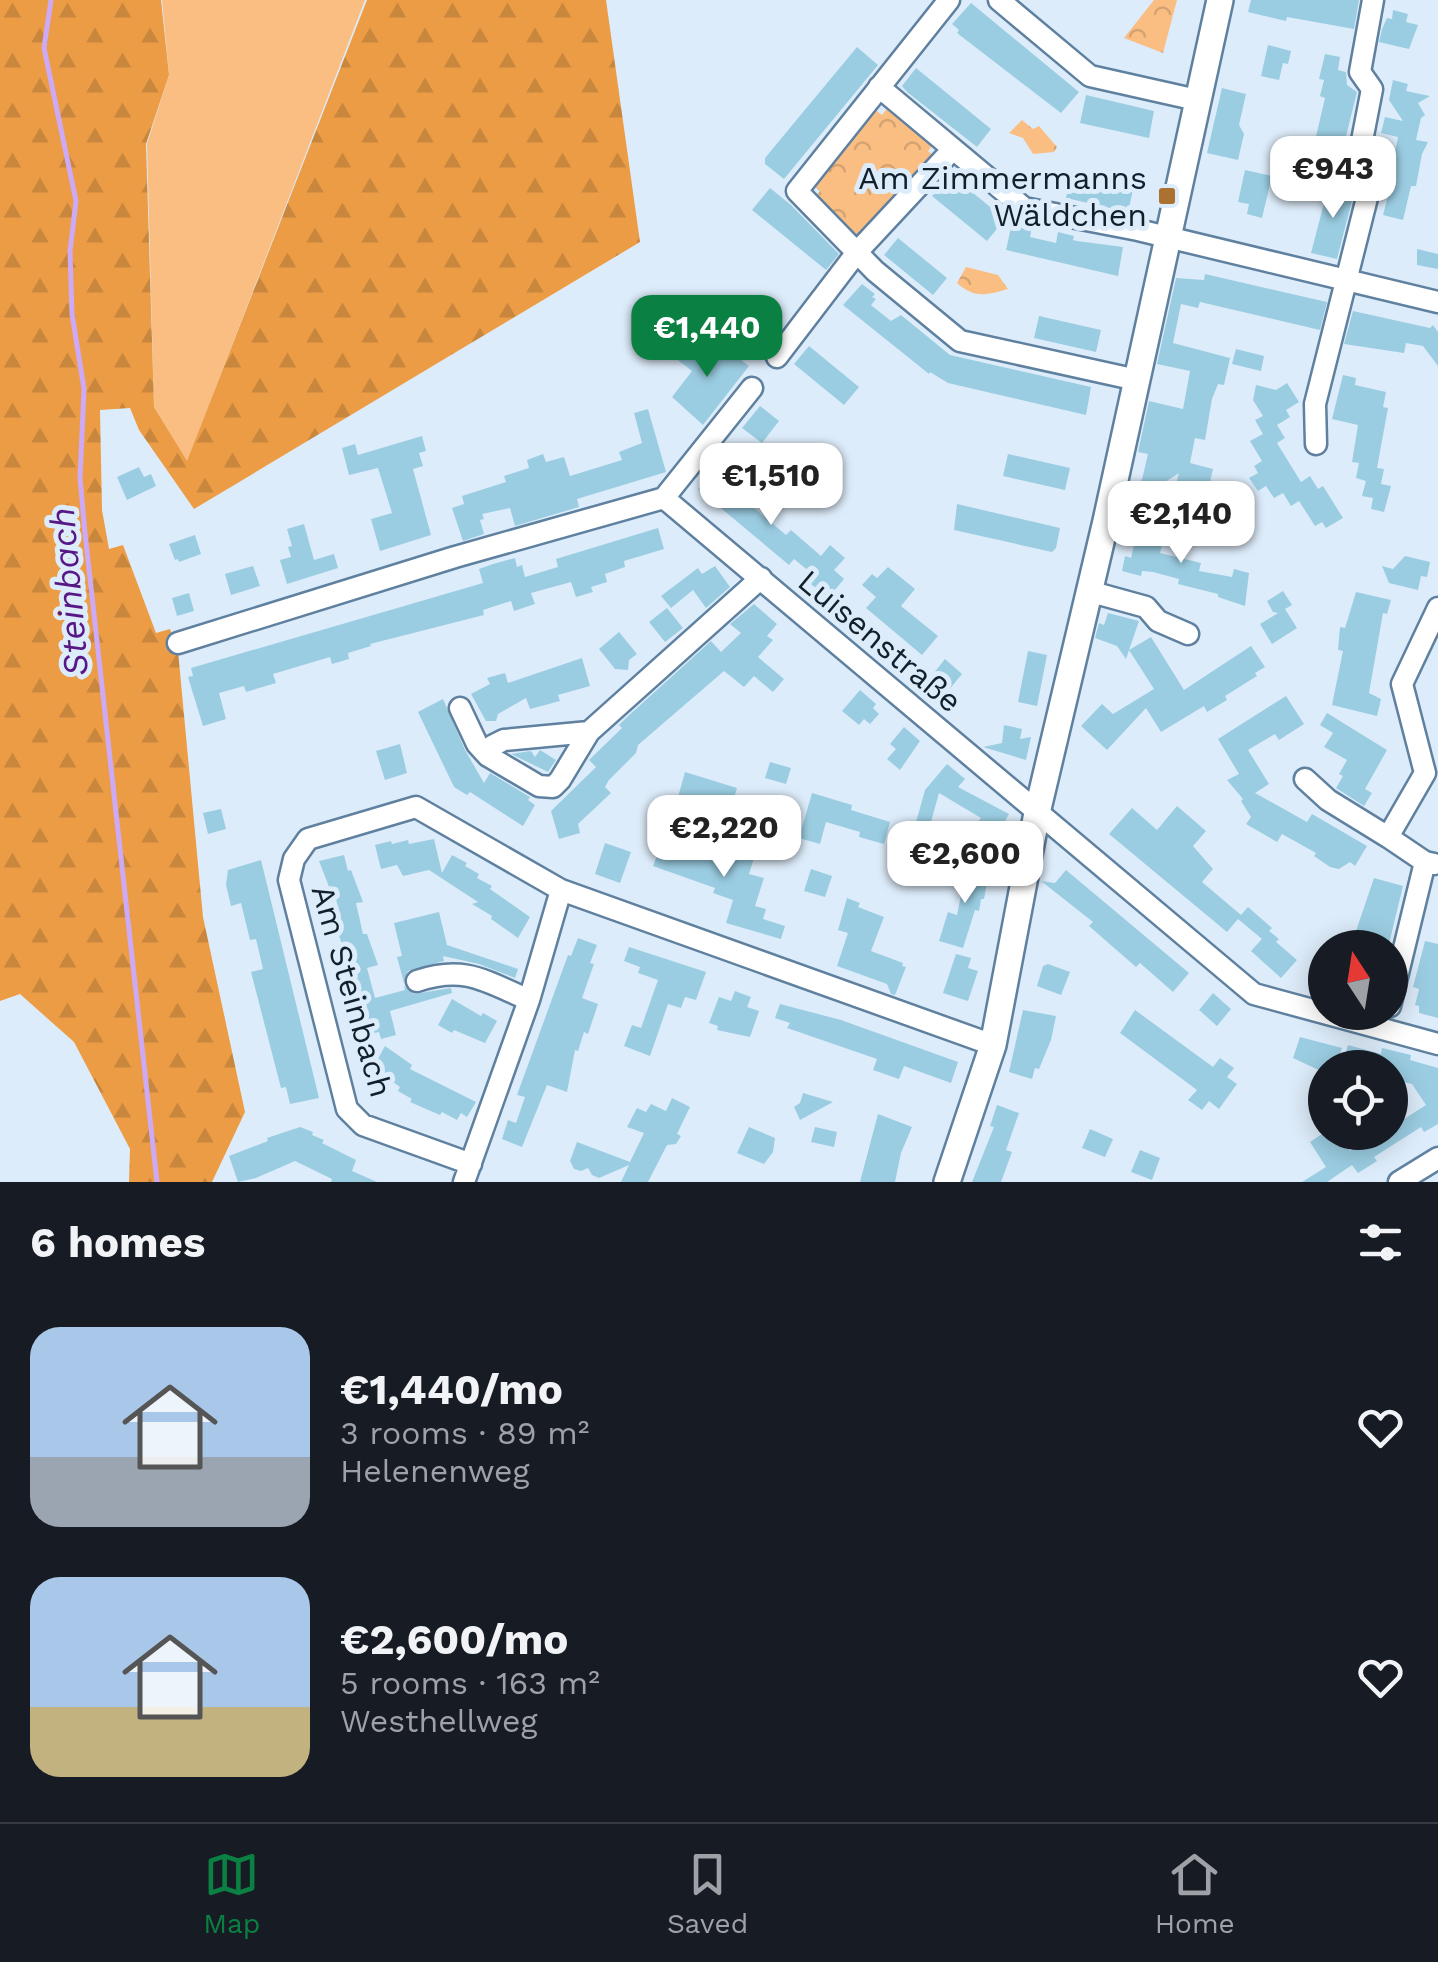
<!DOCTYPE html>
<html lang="en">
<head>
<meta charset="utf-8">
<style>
  :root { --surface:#171b24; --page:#20242c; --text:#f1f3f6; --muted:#9ea1a6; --line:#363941; --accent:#0b8043 }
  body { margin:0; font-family:"Work Sans",sans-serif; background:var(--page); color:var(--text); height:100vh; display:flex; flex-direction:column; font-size:38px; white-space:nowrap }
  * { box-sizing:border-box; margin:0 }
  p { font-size:32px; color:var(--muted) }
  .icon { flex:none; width:55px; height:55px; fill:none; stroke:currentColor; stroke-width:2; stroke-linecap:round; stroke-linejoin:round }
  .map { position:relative; height:1182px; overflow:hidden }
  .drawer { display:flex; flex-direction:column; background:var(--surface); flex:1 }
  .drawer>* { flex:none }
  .needle { width:65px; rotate:348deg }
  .tools { position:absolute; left:1308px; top:930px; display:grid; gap:20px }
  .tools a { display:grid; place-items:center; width:100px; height:100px; border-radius:50%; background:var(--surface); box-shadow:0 5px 25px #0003; font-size:50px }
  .price { position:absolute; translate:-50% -85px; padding:0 22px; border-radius:20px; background:#fff; color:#222; font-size:32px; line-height:65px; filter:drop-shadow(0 2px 5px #0008) }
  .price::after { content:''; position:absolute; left:50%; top:60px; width:30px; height:22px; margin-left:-15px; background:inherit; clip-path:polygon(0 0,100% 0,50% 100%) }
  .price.active { background:var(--accent); color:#fff }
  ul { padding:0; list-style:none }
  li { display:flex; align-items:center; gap:30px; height:250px; padding:0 30px }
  li span { display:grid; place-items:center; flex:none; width:280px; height:200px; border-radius:30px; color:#555 }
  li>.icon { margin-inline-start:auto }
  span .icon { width:120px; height:120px; fill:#fffc; stroke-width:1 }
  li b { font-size:42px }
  h2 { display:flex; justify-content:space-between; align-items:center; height:120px; padding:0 30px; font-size:42px }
  .tab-bar { display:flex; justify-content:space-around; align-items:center; height:140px; border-top:2px solid var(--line); background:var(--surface); font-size:28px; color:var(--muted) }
  .tab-bar a { display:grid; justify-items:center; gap:5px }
  .tab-bar .active { color:var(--accent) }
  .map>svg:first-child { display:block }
  .green { fill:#fabe83 }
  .forest { fill:url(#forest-firs) }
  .park { fill:url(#park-crowns) }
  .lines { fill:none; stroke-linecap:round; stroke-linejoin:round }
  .stream { stroke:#cdaaf5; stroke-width:5 }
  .building { fill:#9bcde2 }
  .minor-casing { stroke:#5f819f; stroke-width:25 }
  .tertiary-casing { stroke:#5f819f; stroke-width:30 }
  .minor { stroke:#fff; stroke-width:20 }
  .tertiary { stroke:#fff; stroke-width:25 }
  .poi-dot { fill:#ab7131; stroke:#ddecfa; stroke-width:4 }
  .labels { text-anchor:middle; stroke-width:10; stroke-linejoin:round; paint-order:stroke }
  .poi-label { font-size:32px; fill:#12202c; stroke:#ddecfa; text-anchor:end }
  .street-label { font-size:32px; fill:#12202c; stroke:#ddecfa }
  .water-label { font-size:35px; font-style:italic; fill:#571885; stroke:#ddecfa }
</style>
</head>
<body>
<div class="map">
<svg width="1438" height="1182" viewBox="0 0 1438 1182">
  <defs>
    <pattern id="forest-firs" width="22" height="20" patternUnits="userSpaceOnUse" patternTransform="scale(2.5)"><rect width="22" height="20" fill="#ec9c45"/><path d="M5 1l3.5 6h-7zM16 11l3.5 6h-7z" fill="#c9863d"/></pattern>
    <pattern id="park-crowns" width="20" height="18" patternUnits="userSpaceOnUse" patternTransform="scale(2.5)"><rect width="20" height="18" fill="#fabe83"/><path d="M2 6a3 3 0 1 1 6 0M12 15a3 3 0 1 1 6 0" fill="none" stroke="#d5a371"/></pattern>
  </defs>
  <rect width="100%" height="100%" fill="#ddecfa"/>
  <!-- green -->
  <path class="green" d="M162,0H365L187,462L154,407L147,144L169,75Z"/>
  <!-- forest -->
  <path class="forest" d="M0,0H161L169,75L146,144L154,407L187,461L367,0H606L640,242L194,509L139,430L130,408L100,410L102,510L109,549L123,545L156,633L170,629L178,651L203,917L245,1112L212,1182H129L130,1149L74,1042L20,994L0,1001Z"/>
  <!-- park -->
  <path class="park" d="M1154,0H1177L1163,53L1124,38Z
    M889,106L934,143L928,151L934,156L871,234L864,228L858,235L814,199L820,191L812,184L873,108L882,115Z
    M1022,120L1033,129L1039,126L1057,147L1054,152L1033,154L1023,138L1009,133Z
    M966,267L998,275L1008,289C987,295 975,299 957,283Z"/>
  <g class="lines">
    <!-- stream -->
    <path class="stream" d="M51,0L44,48L76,201L70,251L72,314L84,389L80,478L85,533L157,1182"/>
  </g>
  <!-- building -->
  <path class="building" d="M1251,0H1359L1354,29L1287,17L1286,21L1248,12Z
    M971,3L1079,92L1061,113L957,33L959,30L952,24Z
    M1393,10L1408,14L1406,22L1418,25L1409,49L1379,42L1382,29L1387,18L1392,19Z
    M1268,45L1291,51L1288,64L1283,63L1279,80L1261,76Z
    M857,47L878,65L784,179L765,164V158Z
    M1325,54L1340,57L1338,70L1346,72L1347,85L1357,92L1335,181L1307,175L1325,98L1320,96L1324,80L1319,79Z
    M916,68L991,129L977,147L907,92L902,86Z
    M1393,80L1408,84L1406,91L1430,96L1418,103L1425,115L1421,118L1416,140L1428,142L1422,154L1416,186H1411L1403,220L1383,215L1395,169H1392L1398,137L1381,133L1385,117L1403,121L1389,100Z
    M1222,88L1246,94L1239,125L1244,134L1238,160L1207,153Z
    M1086,95L1154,111L1149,138L1080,123Z
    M1245,170L1272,176L1262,218L1247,214L1249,204L1238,202Z
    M951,175L1005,219L987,241L932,196Z
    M1071,176L1133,190L1128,212L1066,198Z
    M1329,184L1355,189L1337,259L1311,253Z
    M770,188L791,205L839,254L826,270L752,210Z
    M1012,223L1032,227L1030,237L1056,243L1058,232L1074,236L1073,240L1077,241L1123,247L1118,276L1006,250Z
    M898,238L947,278L933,295L884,255Z
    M1417,249L1438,254V269L1417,265Z
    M1205,274L1327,302L1320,330L1200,302L1198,308L1181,304L1173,343L1230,358L1224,385L1218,384L1212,399L1205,440L1195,438L1190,463L1213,469L1208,490L1192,486L1190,495L1174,492L1179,473L1153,490L1144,488L1141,484L1148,454L1138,452L1149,401L1183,409L1190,371L1157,364L1176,278L1204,280Z
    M862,284L875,294L872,297L876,299L871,305L891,321L901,315L950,355L1091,387L1086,415L948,383L930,372L929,374L843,305Z
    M1353,311L1430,328L1433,325L1438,332V366L1423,346L1406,343L1404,353L1344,344Z
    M1039,316L1101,330L1096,352L1034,338Z
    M686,342L709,360L721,345L749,366L703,425L672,397L692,371L674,357Z
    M809,346L859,387L844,405L794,364Z
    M1236,349L1264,356L1261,371L1232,364Z
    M1343,375L1356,378L1355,385L1386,392L1383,407L1388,408L1377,468L1384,469L1381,484L1391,486L1384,512L1371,509L1373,498L1362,496L1366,481L1356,478L1359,463L1352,462L1358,425L1332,419Z
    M1287,383L1299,402L1286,410L1290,417L1277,425L1285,438L1277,443L1301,482L1310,476L1318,489L1323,486L1343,518L1326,528L1322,522L1315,526L1299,501L1291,506L1283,493L1274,498L1266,486L1258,491L1249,478L1258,473L1254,466L1262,461L1250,441L1263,434L1255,420L1263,416L1253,400L1256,385L1276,390Z
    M760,406L779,421L762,443L742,428Z
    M648,409L666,472L577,499L579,507L515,526L510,508L482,514L484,519L480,520L484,534L463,541L452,508L464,504L462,496L506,482L504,476L529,468L527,460L543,454L546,462L564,457L570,476L622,460L619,452L642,443L634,413Z
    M422,436L426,451L419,453L423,466L413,469L431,535L380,551L371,519L392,513L378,468L349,475L342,448L355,444L358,455Z
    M1008,454L1070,468L1065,490L1003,476Z
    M721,462L739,478L744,473L760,487L747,502L786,535L791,530L821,556L830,545L845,558L834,570L844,579L828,598L811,584L816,577L794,559L789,565L698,489Z
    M139,467L144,477L151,474L156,486L127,500L117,477Z
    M957,504L1060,528L1056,548L1052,552L954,530Z
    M1140,518L1167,525L1160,553L1201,563L1199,571L1232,577L1234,569L1249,573L1245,606L1218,597V594L1178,584L1179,579L1153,572L1142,571L1141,576L1122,571L1125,556L1131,558Z
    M304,524L314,560L334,554L338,568L287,584L280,560L291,557L288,547L292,546L287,529Z
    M658,528L664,549L624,561L625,567L605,574L607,582L591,587L593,592L576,597L571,582L531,593L535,604L514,611L511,601L483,610L484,615L370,644L371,646L348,653L349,659L332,664L330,657L273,674L276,683L246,692L244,686L219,693L226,719L203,726L188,677L193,676L191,668L483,583L479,569L493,564L515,558L517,567L522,565L525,577L558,567L556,559Z
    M195,535L201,554L179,562L178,559L175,560L169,544Z
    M1405,556L1430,562L1427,577L1421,576L1418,590L1389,583L1382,566L1393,569Z
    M253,566L260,586L231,595L225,574Z
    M715,566L730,587L706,608L693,590L671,608L661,596L698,568L702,574Z
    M888,567L915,589L901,606L938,636L922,655L866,608L876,597L862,585L872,574L877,578Z
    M1283,591L1292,605L1285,609L1297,628L1272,644L1260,624L1278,613L1273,612L1267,601Z
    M1356,592L1391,600L1387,614L1383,613L1369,693L1381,699L1377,716L1332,705L1343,651L1338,650L1340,627L1345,628Z
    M189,593L194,611L177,616L172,598Z
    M754,604L777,624L767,636L773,640L758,657L784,679L773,692L754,676L744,687L724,671L638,745L636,753L609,780L605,787L611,793L578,824L580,833L559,839L551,811L596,767L589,760L622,728L619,725L627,717L711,641L721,652L741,633L730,624Z
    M667,608L683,628L665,642L649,622Z
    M1108,613L1139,621L1126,659L1117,646L1095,638L1099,623L1104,625Z
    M619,632L637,654L629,660L628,670L615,669L599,649Z
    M1151,637L1184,690L1251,646L1265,667L1255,673L1257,676L1225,696L1227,700L1207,712L1204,706L1161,732L1146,708L1107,750L1081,726L1102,704L1113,714L1154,689L1129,650Z
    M1028,651L1047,655L1037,706L1018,702Z
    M582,658L590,686L558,695L560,701L530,709L526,698L498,714L496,721H486L471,694L490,684L487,678L505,673L508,683Z
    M945,659L962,674L944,696L927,682Z
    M860,690L876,704L873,708L879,714L870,724L864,719L859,725L842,711Z
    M1286,696L1304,724L1279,740L1275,734L1248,750L1269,784L1255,793L1307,822L1312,814L1367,846L1355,866L1350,862L1339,869L1330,867L1314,856L1316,853L1282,834L1277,842L1246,824L1251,817L1241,801L1243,799L1227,780L1239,774L1218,739Z
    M443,699L465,750L484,783L490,773L530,797L528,800L535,805L523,826L470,792L467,795L454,787L418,712Z
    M1327,713L1387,750L1365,789L1372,793L1364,806L1336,788L1343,776L1339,774L1347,760L1324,747L1333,733L1320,725Z
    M1004,725L1022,729L1020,739L1031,737L1026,760L983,747L1002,743Z
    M904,727L920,741L900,770L887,759L896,749L890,744Z
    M400,744L407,773L385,780L376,751Z
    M540,750L556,760L548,772L511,754L531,751L535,757Z
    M770,762L791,768L786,784L765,778Z
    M947,764L965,779L958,787L1009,814L996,837L977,823L981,818L939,793L929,829L941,831L937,844L911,840L925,790Z
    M685,772L737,788L729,813L678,797Z
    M812,793L852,805L851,810L890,822L884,844L859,837L860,832L826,822L820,844L799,838Z
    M1177,806L1206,831L1193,846L1213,869L1202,882L1241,915L1248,907L1272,928L1262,939L1238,919L1227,932L1109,834L1132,808L1157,830Z
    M221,809L226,829L208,834L203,813Z
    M723,835L758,845L749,874L764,878L755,906L766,909L763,919L785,926L781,939L726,923L733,900L713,893L715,888L653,866L663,840L716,859Z
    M434,839L442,873L452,855L467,863L465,866L479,874L477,878L492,886L490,889L530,917L518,938L491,919L492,916L472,904L478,902L429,870L403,876L397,865L381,869L375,845L391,841L392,844L408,840L409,844Z
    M605,843L631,852L620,883L595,874Z
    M344,855L348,871L351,870L363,902L356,903L363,934H367L378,965L367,968L375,998L405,990L404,986L414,994L451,988L452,993L390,1011L396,1035L381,1039L379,1032L366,1035L362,1019L358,1020L354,1004H350L346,988L358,986L350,955L346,956L335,924L342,923L334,891L331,892L319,861Z
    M261,860L319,1098L290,1104L286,1087L281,1088L251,972L263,969L256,939L250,940L241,903L231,906L226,885L228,870Z
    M960,866L989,872L984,899H981L979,911L975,910L963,948L939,941L948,912L957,915L964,881L957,880Z
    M811,869L832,876L825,897L804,891Z
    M1066,870L1189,973L1173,992L1140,963L1136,967L1089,926L1093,922L1041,881L1055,883Z
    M1374,878L1403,886L1388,948H1354L1356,931Z
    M847,898L860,903L858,907L884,917L871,951L903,963L902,966L906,967L895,995L891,994L887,984L837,966L848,933L838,930Z
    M439,912L447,945L518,969L515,978L479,964L443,956L444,961L408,971L404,983L397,957L402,956L394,923Z
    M1269,931L1279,939L1276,942L1297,960L1281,978L1251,951Z
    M578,938L597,945L590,963L594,964L582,998L598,1004L588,1034L584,1032L578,1051L575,1050L567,1092L547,1085L522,1147L502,1139L508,1120L516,1123L525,1097L517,1095L568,955L571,956Z
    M1425,941L1438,944V1018L1419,1013V1006L1415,1005L1419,989L1413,987Z
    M629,947L706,972L696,1000L685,997L681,1008L668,1004L650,1056L624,1046L632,1025L641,1028L658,980L638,973L640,967L624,961Z
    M956,954L971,958L968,968L978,971L968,1001L943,993Z
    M1048,964L1070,972L1061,995L1037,986L1043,966Z
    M735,991L751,997L747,1007L759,1011L750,1037L717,1030L718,1026L709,1023L719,997L731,1001Z
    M1213,993L1231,1009L1217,1026L1199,1010Z
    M452,999L481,1016L483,1013L497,1021L485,1043L454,1030L452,1033L438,1025Z
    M780,1004L841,1020L958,1062L951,1083L904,1066L899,1079L873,1070L877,1059L787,1028L790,1023L775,1018Z
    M1023,1010L1056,1016L1051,1040L1039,1069L1035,1068L1032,1079L1009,1072Z
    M1135,1010L1213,1067L1220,1058L1234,1068L1227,1077L1237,1084L1219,1109L1209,1101L1202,1110L1188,1100L1197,1090L1120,1033Z
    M1300,1037L1342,1048L1335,1068H1325V1073L1293,1058Z
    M1348,1045L1381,1054L1382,1048L1411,1055L1410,1060L1438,1068V1124L1424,1132L1421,1127L1374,1157L1377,1161L1358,1173L1352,1165L1327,1182H1302L1326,1167L1310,1142L1325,1132H1338L1350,1151L1379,1132H1390V1128L1426,1105L1412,1084L1390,1079V1068L1344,1058Z
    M385,1046L412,1065L410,1069L476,1102L467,1117L461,1113L457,1120L442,1112L440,1115L410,1102L412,1099L398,1091L400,1087L373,1068Z
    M803,1093L833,1102L800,1120L794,1107L800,1103Z
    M672,1098L690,1107L677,1134L681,1136L676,1144L667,1145L648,1182H621L629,1165L599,1178L592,1175L588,1168L581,1171L574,1169L570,1161L577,1142L630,1162L644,1133L627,1127L637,1108L646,1112L651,1104L666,1111Z
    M997,1105L1019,1113L1006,1150L1012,1152L1001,1182H972L994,1127L990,1126Z
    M878,1114L912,1127L901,1153L895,1182H860Z
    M300,1127L313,1132L312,1135L324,1140L322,1143L356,1160L352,1171L377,1182H331L332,1179L295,1161L256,1178L238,1182L229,1156L268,1141L267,1138Z
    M749,1127L775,1138L773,1152L764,1164L737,1153Z
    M815,1127L837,1132L834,1147L811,1142Z
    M1090,1129L1113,1139L1105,1157L1082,1148Z
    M1140,1150L1160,1158L1152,1180L1131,1172Z"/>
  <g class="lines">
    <defs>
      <path id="minor" d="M949,0L797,191L875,271L960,341L1137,380
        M999,0L1090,76L1197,100
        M879,87L1024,208L1138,230L1438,302
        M777,357L858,251L953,149
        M1316,444L1315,404L1375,166L1360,151L1372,89L1360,72L1373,0
        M664,498L1254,994L1438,1044
        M664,498L752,388
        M1088,591L1146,607L1158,621L1188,634
        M178,643L455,557L664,498
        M460,708L477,744L488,756
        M589,732L560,780L553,787L539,786L488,756L492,746L504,740L589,732L761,578
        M1305,779L1328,800L1388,837
        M1425,862L1388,837L1425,773L1402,684L1438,608
        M417,981C465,965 485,981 529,1000
        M1390,1006L1425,862L1434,864
        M471,1164L363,1125L347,1109L289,880L294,859L308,839L416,807L561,890L993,1045
        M464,1182L529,1000L561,890
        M1399,1182L1438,1158"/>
      <path id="tertiary" d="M947,1182L993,1045L1037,813L1106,521L1220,0"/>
    </defs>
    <!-- minor casing -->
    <use href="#minor" class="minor-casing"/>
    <!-- tertiary casing -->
    <use href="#tertiary" class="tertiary-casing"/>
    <!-- minor -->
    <use href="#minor" class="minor"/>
    <!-- tertiary -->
    <use href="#tertiary" class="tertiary"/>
  </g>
  <!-- markers -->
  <rect class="poi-dot" x="1157" y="186" width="20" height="20" rx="5"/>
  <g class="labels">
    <!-- poi labels -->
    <g class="poi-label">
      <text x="1147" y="189">Am Zimmermanns<tspan x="1147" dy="37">Wäldchen</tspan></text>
    </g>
    <!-- street labels -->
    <g class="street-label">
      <text transform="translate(880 641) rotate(40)" y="11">Luisenstraße</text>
      <text transform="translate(352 991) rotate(74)" y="11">Am Steinbach</text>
    </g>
    <!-- water labels -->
    <g class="water-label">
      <text transform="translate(69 592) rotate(-95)" y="12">Steinbach</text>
    </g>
  </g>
</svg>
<div class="tools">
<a><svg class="needle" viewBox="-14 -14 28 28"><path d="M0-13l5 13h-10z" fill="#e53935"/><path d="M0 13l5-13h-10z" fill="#9ea1a6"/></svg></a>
<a><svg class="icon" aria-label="locate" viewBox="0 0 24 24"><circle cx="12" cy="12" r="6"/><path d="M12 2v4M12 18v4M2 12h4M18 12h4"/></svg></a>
</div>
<b class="price" style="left:1333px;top:221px">€943</b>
<b class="price active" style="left:707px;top:380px">€1,440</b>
<b class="price" style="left:771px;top:528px">€1,510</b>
<b class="price" style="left:1181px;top:566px">€2,140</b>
<b class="price" style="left:724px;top:880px">€2,220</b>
<b class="price" style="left:965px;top:906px">€2,600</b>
</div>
<section class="drawer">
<h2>6 homes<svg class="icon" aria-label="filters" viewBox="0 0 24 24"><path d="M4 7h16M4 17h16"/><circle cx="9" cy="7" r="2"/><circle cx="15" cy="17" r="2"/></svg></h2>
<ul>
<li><span style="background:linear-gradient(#a9c7e8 65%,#9aa5b1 0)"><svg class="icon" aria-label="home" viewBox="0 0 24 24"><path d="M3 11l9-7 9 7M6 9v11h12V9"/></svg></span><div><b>€1,440/mo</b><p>3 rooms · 89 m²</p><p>Helenenweg</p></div><svg class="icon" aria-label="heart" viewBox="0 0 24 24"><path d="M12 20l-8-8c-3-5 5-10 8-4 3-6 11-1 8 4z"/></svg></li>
<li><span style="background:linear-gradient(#a9c7e8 65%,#c2b280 0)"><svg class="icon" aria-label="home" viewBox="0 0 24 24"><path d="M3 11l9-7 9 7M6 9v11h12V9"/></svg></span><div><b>€2,600/mo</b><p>5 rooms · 163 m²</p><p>Westhellweg</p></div><svg class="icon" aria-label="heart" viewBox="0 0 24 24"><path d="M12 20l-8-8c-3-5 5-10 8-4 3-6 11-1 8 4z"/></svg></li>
</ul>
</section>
<nav class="tab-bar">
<a class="active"><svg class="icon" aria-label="map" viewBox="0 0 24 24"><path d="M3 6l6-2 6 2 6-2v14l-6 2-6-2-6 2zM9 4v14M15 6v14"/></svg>Map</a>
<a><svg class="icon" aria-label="saved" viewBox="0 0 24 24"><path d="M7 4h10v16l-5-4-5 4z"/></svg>Saved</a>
<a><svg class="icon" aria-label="home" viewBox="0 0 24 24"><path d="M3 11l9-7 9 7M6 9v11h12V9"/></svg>Home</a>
</nav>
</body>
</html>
